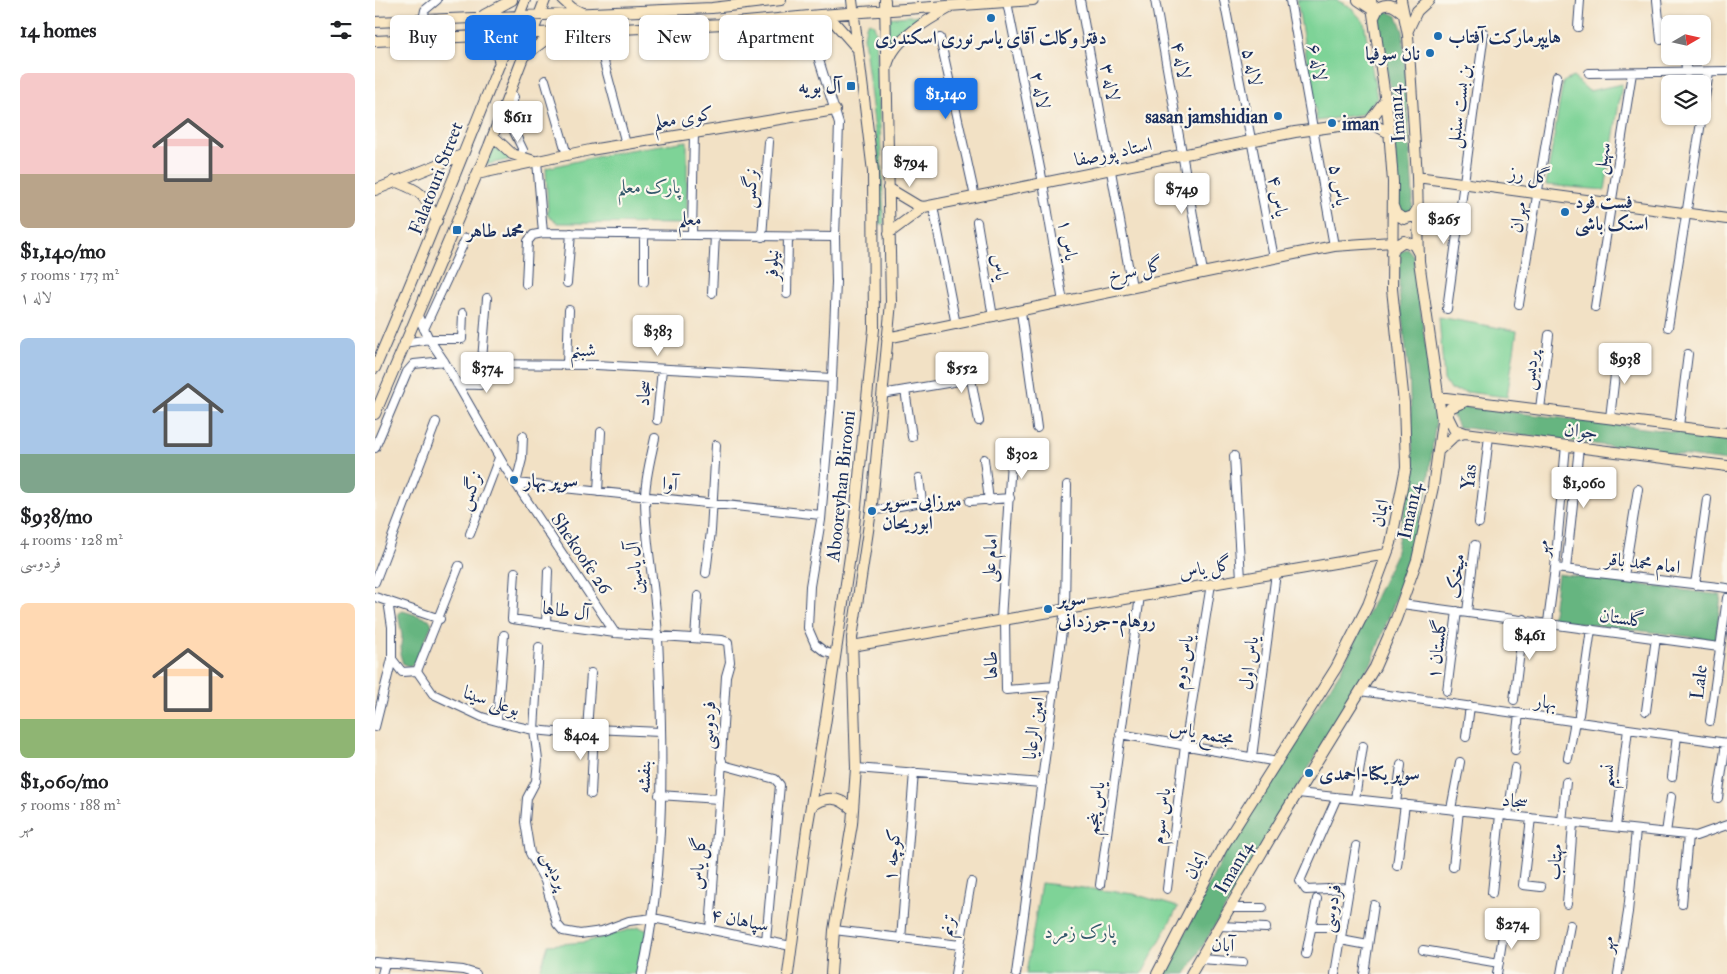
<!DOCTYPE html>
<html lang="en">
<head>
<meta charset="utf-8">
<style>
  :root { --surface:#fff; --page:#f2f2f2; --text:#202124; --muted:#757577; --accent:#1a73e8 }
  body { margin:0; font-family:"IM FELL Double Pica",Amiri,serif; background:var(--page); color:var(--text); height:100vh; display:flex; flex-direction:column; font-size:19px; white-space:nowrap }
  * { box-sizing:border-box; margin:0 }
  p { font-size:16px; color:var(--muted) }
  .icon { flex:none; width:28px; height:28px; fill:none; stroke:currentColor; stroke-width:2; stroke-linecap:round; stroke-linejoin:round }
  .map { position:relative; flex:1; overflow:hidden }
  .details { display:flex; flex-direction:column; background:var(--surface); width:375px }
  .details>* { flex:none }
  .top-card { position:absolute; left:15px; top:15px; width:475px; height:45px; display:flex; gap:10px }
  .needle { width:32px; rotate:81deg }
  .tools { position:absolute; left:1286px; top:15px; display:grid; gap:10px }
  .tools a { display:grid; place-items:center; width:50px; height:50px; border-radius:8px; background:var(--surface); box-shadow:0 1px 4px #0004; font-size:25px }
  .price { position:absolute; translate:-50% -42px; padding:0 11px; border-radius:5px; background:#fff; color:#222; font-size:16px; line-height:32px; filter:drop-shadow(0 1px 2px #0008) }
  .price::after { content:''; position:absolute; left:50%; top:30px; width:15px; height:11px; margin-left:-8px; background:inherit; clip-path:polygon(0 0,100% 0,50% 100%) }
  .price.current { background:var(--accent); color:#fff }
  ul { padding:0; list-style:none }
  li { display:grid; align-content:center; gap:10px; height:265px; padding:0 20px }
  li span { display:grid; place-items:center; height:155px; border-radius:8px; color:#555 }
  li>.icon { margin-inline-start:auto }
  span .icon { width:90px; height:90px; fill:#fffc; stroke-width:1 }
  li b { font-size:21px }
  h2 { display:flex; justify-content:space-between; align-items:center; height:60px; padding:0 20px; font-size:21px }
  .tag { padding:0 18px; border-radius:8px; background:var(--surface); box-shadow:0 1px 4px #0004; font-size:18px; line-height:45px }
  .tag.current { background:var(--accent); color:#fff }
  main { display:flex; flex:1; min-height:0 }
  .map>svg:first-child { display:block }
  .green { fill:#7ed397; stroke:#4c817a }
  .forest { fill:#66b580; stroke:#40726f }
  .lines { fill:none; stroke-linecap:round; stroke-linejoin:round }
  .street-casing { stroke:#3b4a6d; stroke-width:10 }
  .secondary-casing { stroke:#3b4a6d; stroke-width:12 }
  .street { stroke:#fff; stroke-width:8 }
  .secondary { stroke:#fae7c3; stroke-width:10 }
  .poi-dot { fill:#1f6fb2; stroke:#fbf7ec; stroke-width:2 }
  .labels { text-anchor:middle; stroke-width:4.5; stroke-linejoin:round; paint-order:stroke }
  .poi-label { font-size:19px; font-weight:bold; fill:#1b2f5e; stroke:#fbf7ec; text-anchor:start }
  .street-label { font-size:19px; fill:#1b2f5e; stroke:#fbf7ec }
  .park-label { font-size:19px; fill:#34586c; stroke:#fbf7ec }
</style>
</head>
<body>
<main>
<section class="details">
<h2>14 homes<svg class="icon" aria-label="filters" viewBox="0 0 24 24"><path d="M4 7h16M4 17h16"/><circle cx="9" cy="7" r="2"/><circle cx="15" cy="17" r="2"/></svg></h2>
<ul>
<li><span style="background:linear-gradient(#f6c9c9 65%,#b9a48a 0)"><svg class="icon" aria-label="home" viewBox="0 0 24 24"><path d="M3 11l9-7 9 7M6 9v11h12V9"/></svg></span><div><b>$1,140/mo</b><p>5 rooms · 173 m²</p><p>لاله ۱</p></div></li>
<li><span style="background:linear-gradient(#a9c7e8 75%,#7fa58c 0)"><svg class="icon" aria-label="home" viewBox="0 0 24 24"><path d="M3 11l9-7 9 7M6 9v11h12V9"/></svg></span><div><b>$938/mo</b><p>4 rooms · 128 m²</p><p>فردوسی</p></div></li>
<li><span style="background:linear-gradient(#ffd9b3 75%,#8fb573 0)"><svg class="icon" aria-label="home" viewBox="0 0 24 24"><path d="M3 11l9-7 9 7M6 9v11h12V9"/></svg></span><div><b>$1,060/mo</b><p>5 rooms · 188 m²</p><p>مهر</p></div></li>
</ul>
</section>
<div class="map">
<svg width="1352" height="974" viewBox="0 0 1352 974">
  <rect width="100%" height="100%" fill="#fbf7ec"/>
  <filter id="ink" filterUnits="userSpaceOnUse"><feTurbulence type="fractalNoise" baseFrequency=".02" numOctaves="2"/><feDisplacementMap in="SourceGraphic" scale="10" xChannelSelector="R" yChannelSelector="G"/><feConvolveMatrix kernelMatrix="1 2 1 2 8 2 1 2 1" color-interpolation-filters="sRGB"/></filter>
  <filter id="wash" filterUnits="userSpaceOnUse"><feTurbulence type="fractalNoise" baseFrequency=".0096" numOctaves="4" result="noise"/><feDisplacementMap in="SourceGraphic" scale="20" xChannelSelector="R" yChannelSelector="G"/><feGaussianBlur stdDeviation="1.12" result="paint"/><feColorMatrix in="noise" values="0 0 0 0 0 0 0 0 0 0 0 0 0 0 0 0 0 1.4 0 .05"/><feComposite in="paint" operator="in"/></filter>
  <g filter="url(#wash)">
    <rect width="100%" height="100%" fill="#f2e1c5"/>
    <!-- green -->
    <path class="green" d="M922,0H961L974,6L989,22L1002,98L987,114L942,121Z
      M555,14L531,31L512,56L511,18Z
      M494,22L499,25L501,32L509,224H504L503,156L489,37L491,26Z
      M1198,77L1214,91L1247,84L1230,190L1171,185L1188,82Z
      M312,141V224L183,223L173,216L171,168L248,151Z
      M119,145L122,150L137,159L110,165Z
      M1064,317L1142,331L1132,397L1075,390L1069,380Z
      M666,883L759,894L803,907L767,974H651Z
      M264,927L273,931L262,974H164L173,945L210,942Z"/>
    <!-- forest -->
    <path class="forest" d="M1008,9L1022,16L1028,31L1038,198L1037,210L1031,214L1023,207L1017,101L1004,24Z
      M1032,248L1038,255L1061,420L1052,491L1031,571L997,662L811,974H790L853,846L966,670L1020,556L1038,463L1034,374L1024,294V253Z
      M1082,407H1094L1352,438V461L1083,427L1076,412Z
      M1183,574L1346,595L1341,640L1177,620Z
      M28,611L54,619L57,624L40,663L34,666L28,664L25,654L27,636L23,613Z"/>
  </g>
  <g filter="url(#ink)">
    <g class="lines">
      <defs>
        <path id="street" d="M705,0L757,287
          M780,0L828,272
          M849,0L899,258
          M915,0L959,246
          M1282,0L1286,40
          M632,2L668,183L688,302
          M421,17L443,57L464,124L460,237L461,282L456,401L446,520L435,586L433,628L440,644L450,652L461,655
          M48,20L50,10L62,0
          M1203,27L1205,0
          M565,38L600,197
          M1309,56L1312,73
          M229,62L251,144
          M1214,73L1352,71
          M170,80L192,155
          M135,92L139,97L134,114L135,123L148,150
          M1328,110L1334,72
          M162,161L168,233
          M558,206L581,325
          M602,222L618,317
          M269,234V282
          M317,234L319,133
          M387,237L394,142
          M192,283L196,233
          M151,284L153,241L158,235L168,233L460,237
          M337,293L340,235
          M412,294L413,237
          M1144,304L1182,76
          M1220,307L1257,73
          M1072,309L1109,33
          M646,312L662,428
          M42,314L54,339L69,361L131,469L240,633
          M1293,327L1327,116
          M49,329L91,238
          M29,343L54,339H87L88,313
          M593,363L604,421
          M107,364L221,365L457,378
          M192,365L194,310
          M82,384L105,385L112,298
          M530,390L537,437
          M507,394L596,379
          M1165,409L1174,335
          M1235,418L1243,349
          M282,420L287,369
          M1304,426L1313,354
          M148,436L147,459L141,483L446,515
          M0,448L32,372L39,364L69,361
          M859,456L866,579
          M609,459L614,501
          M223,492L226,432
          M595,501L635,498
          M496,511L547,502L544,478
          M1104,523L1114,436
          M95,534L124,458
          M1180,568L1352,588
          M1191,569L1204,447
          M140,572L137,619L240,633L347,640L353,642L355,662L351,676L346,758L348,765L400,779L405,785L391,941
          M331,573L336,531L341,445
          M1249,576L1263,489
          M0,582L61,422
          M1320,585L1332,499
          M0,597L65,619
          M13,601L17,627V659L27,672L42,671
          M1027,604L1344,647
          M1092,612L1100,545
          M626,620L636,461
          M630,620L631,690L680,686
          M1173,622L1180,568L1191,445
          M171,624L173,571
          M320,638L323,596
          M164,647L159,730L163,760L161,781L152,798L150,822L155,853L170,881L182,924L188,931L205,934L227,931L254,921L278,918L416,946
          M42,671L58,694L107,717L136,725L159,730L190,733L219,729L285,732
          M42,671L84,566
          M985,691L1352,743
          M1072,691L1082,611
          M1139,700L1149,619
          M1271,711L1281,638
          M1204,715L1216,629
          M122,721L129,635
          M1335,721L1352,598
          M0,727L17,659
          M212,730L216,673
          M745,734L903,762
          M1091,737L1095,706
          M1140,750L1144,713
          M877,757L901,573
          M1193,758L1200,721
          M481,768L667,783
          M1297,777L1302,736
          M923,793L1321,836L1352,825
          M216,794L219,729
          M284,795L344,799
          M962,797L925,881L931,890L975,888
          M1343,798L1351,743
          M980,799L988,746
          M1021,803L1026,765
          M1076,809L1085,762
          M1133,816L1140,768
          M1156,818L1148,885L1166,887
          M1187,822L1191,782
          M1241,827L1253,729
          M1291,833L1296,797
          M1022,866L1030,804
          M1078,867L1084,810
          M725,885L765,596
          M792,889L810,746L836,584
          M1117,893L1125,815
          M1192,904L1198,823
          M1307,904L1313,835
          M855,908H888
          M844,926L891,928
          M937,927H968
          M335,930L347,761
          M459,930L585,945
          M526,939L539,772
          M966,940L993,945
          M1048,950L1124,963
          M931,954L942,899
          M825,959L868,962
          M0,962L88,970L101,974
          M7,974L10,963
          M267,974C291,868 288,746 283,638C281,591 270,544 270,498C270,479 276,457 280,438
          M580,974L596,882
          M641,974L690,609L692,485
          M960,974L981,846
          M989,974L999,905
          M1122,974L1130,922
          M1186,974L1195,925
          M1243,974L1253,912L1261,830"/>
        <path id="secondary" d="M188,0L197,8L207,13
          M983,0L998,10
          M109,15L137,0
          M446,15L459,22L481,47
          M999,17L1004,7C1015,2 1020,6 1029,14
          M0,22L337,8L406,0
          M1033,30L1042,11L1054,0
          M104,37C118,42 122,49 125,64
          M0,41L349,24L445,15L658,0
          M149,56L169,41L183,35
          M512,66C518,39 554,19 576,7
          M1011,99L994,122L1014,133
          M118,136L137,154L159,161
          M102,174L215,150L460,110
          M1042,177L1352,219
          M19,181C48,192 48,193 62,221
          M513,188L543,206L549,207L920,132L994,122
          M0,190L87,155
          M1018,206L1021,214L1029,219L1038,216L1043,208
          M514,233L549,207
          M1017,253L1020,247L1029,241L1039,245L1044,254
          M512,338L919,254L959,246L1017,242
          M0,368C52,246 101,123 150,0
          M1063,397L1352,433
          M0,414L114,146L170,0
          M1090,433L1079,429L1072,415L1075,408L1091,401
          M1064,450L1079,436L1090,433L1352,466
          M477,646L1012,554
          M436,807C451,795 464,796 478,810
          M413,974L432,829L450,725L478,536L499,329L498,172L477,0
          M456,974L459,930L477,824L481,768L477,638L497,504L516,302L510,0
          M782,974L847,848L961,668L993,605L1016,543L1031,467L1029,403L1017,289L1018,182L1013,117L996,0
          M816,974L907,818L1000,667L1021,619L1042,560L1058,487L1067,422L1044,261L1042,177L1033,35L1026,0"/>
      </defs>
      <!-- street casing -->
      <use href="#street" class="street-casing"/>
      <!-- secondary casing -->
      <use href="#secondary" class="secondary-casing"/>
      <!-- street -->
      <use href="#street" class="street"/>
      <!-- secondary -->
      <use href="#secondary" class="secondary"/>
    </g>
  </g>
  <!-- markers -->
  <g class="poi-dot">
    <circle cx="616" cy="18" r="5"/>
    <circle cx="1063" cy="36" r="5"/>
    <circle cx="1055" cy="53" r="5"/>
    <rect x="471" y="81" width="10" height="10" rx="2.5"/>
    <circle cx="903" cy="116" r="5"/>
    <circle cx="957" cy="123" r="5"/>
    <circle cx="1190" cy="212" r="5"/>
    <rect x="77" y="225" width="10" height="10" rx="2.5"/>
    <circle cx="139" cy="480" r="5"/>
    <circle cx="497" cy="511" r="5"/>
    <circle cx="673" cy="609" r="5"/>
    <circle cx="934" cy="773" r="5"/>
  </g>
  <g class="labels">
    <!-- poi labels -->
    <g class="poi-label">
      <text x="1073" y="43">هایپرمارکت آفتاب</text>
      <text x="616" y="44" text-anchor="middle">دفتر وکالت آقای یاسر نوری اسکندری</text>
      <text x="1045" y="60" text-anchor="end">نان سوفیا</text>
      <text x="466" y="93" text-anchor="end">آل بویه</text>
      <text x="893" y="123" text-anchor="end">sasan jamshidian</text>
      <text x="967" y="130">iman</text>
      <text x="1200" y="208">فست فود<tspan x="1200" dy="22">اسنک باشی</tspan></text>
      <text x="92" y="237">محمد طاهر</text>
      <text x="149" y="487">سوپر بهار</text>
      <text x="507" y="507">میرزایی-سوپر<tspan x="507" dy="22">ابوریحان</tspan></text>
      <text x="683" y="605">سوپر<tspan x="683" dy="22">روهام-جوزدانی</tspan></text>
      <text x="944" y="780">سوپر یکتا-احمدی</text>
    </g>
    <!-- street labels -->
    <g class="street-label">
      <text transform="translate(807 60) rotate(80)" y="7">لاله ۴</text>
      <text transform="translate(943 62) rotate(80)" y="7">لاله ۶</text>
      <text transform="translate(878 67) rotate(79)" y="7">لاله ۵</text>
      <text transform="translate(736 82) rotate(80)" y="7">لاله ۳</text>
      <text transform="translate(666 90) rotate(79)" y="7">لاله ۲</text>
      <text transform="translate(1083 106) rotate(-82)" y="7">بن بست سنبل</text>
      <text transform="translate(1021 114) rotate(-94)" y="7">Iman14</text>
      <text transform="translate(308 117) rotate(-9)" y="7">کوی معلم</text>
      <text transform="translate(738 151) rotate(-12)" y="7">استاد پورصفا</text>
      <text transform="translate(1226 158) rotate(-80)" y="7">سهیل</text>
      <text transform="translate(1155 174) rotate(7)" y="7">گل رز</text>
      <text transform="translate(60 178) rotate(-69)" y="7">Falatouri Street</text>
      <text transform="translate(965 185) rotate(80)" y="7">یاس ۵</text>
      <text transform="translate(374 188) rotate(-86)" y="7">نرگس</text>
      <text transform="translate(904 196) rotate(79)" y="7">یاس ۴</text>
      <text transform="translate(1142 217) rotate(-81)" y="7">مهران</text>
      <text transform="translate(315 218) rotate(1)" y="7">معلم</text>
      <text transform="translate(694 240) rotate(80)" y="7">یاس ۱</text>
      <text transform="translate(396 265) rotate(-89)" y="7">نیلوفر</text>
      <text transform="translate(626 267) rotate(81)" y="7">یاس</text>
      <text transform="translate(760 269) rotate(-12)" y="7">گل سرخ</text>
      <text transform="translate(208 349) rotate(1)" y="7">شبنم</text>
      <text transform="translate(1154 370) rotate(-83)" y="7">پردیس</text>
      <text transform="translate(268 393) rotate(-85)" y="7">سجاد</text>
      <text transform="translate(1206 430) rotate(7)" y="7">جوان</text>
      <text transform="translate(1093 477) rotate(-83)" y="7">Yas</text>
      <text transform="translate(295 483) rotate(6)" y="7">آوا</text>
      <text transform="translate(465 486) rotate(-84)" y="7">Abooreyhan Birooni</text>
      <text transform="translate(94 490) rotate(-69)" y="7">نرگس</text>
      <text transform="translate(1034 511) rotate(-78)" y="7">Iman14</text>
      <text transform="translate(1004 513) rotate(-79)" y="7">ایمان</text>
      <text transform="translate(1166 548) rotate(-85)" y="7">مهر</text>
      <text transform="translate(207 553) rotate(56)" y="7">Shekoofe 26</text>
      <text transform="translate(614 558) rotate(-86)" y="7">امام علی</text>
      <text transform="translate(1268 562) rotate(7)" y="7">امام محمد باقر</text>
      <text transform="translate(830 567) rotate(-10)" y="7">گل یاس</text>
      <text transform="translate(259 568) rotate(-95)" y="7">آل یاسین</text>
      <text transform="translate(1080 576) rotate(-83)" y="7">میخک</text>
      <text transform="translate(191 610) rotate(8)" y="7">آل طاها</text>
      <text transform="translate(1247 617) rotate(8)" y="7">گلستان</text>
      <text transform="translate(1061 649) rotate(-83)" y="7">گلستان ۱</text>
      <text transform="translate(807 662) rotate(-81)" y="7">یاس دوم</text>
      <text transform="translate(873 663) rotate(-83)" y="7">یاس اول</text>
      <text transform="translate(615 665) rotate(-91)" y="7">طاها</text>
      <text transform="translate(1323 682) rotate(-83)" y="7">Lale</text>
      <text transform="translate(117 700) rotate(19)" y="7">بوعلی سینا</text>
      <text transform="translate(1171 701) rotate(8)" y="7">بهار</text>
      <text transform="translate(332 725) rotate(-87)" y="7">فردوسی</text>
      <text transform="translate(658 728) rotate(-82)" y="7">امین الرعایا</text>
      <text transform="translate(827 732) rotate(10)" y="7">مجتمع یاس</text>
      <text transform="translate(1231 776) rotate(-83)" y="7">نسیم</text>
      <text transform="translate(268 777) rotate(-89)" y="7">بنفشه</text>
      <text transform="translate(1140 800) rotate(6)" y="7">سجاد</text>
      <text transform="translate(719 808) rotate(-82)" y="7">یاس پنجم</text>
      <text transform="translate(785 816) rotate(-83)" y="7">یاس سوم</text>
      <text transform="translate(516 855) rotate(-85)" y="7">کوچه ۱</text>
      <text transform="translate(1179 862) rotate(-86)" y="7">مهتاب</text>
      <text transform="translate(322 863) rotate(-86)" y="7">گل یاس</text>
      <text transform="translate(819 865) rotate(-63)" y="7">ایمان</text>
      <text transform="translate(858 867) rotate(-60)" y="7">Iman14</text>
      <text transform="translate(181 870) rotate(67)" y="7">پردیس</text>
      <text transform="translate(955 908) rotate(-80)" y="7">فردوسی</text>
      <text transform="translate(365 919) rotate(11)" y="7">سپاهان ۴</text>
      <text transform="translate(572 925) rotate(-80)" y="7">ترنم</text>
      <text transform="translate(848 944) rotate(4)" y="7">آبان</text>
      <text transform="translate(1231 944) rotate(-81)" y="7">مهر</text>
    </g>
    <!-- park labels -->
    <g class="park-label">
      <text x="274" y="193">پارک معلم</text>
      <text x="705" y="938">پارک زمرد</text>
    </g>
  </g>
</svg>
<div class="tools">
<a><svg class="needle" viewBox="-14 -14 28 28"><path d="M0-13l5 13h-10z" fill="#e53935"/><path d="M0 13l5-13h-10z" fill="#757577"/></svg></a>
<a><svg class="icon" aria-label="layers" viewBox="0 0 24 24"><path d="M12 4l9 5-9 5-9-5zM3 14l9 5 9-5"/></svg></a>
</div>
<b class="price current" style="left:571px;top:120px">$1,140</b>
<b class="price" style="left:143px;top:143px">$611</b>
<b class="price" style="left:535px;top:188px">$794</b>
<b class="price" style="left:807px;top:215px">$749</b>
<b class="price" style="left:1069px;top:245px">$265</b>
<b class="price" style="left:283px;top:357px">$383</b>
<b class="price" style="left:1250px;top:385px">$938</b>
<b class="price" style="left:112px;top:394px">$374</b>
<b class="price" style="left:587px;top:394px">$552</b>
<b class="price" style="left:647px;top:480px">$302</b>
<b class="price" style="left:1209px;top:509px">$1,060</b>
<b class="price" style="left:1155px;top:661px">$461</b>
<b class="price" style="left:206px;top:761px">$404</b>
<b class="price" style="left:1137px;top:950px">$274</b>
<div class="top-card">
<a class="tag">Buy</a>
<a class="tag current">Rent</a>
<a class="tag">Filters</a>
<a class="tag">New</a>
<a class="tag">Apartment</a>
</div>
</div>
</main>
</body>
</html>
